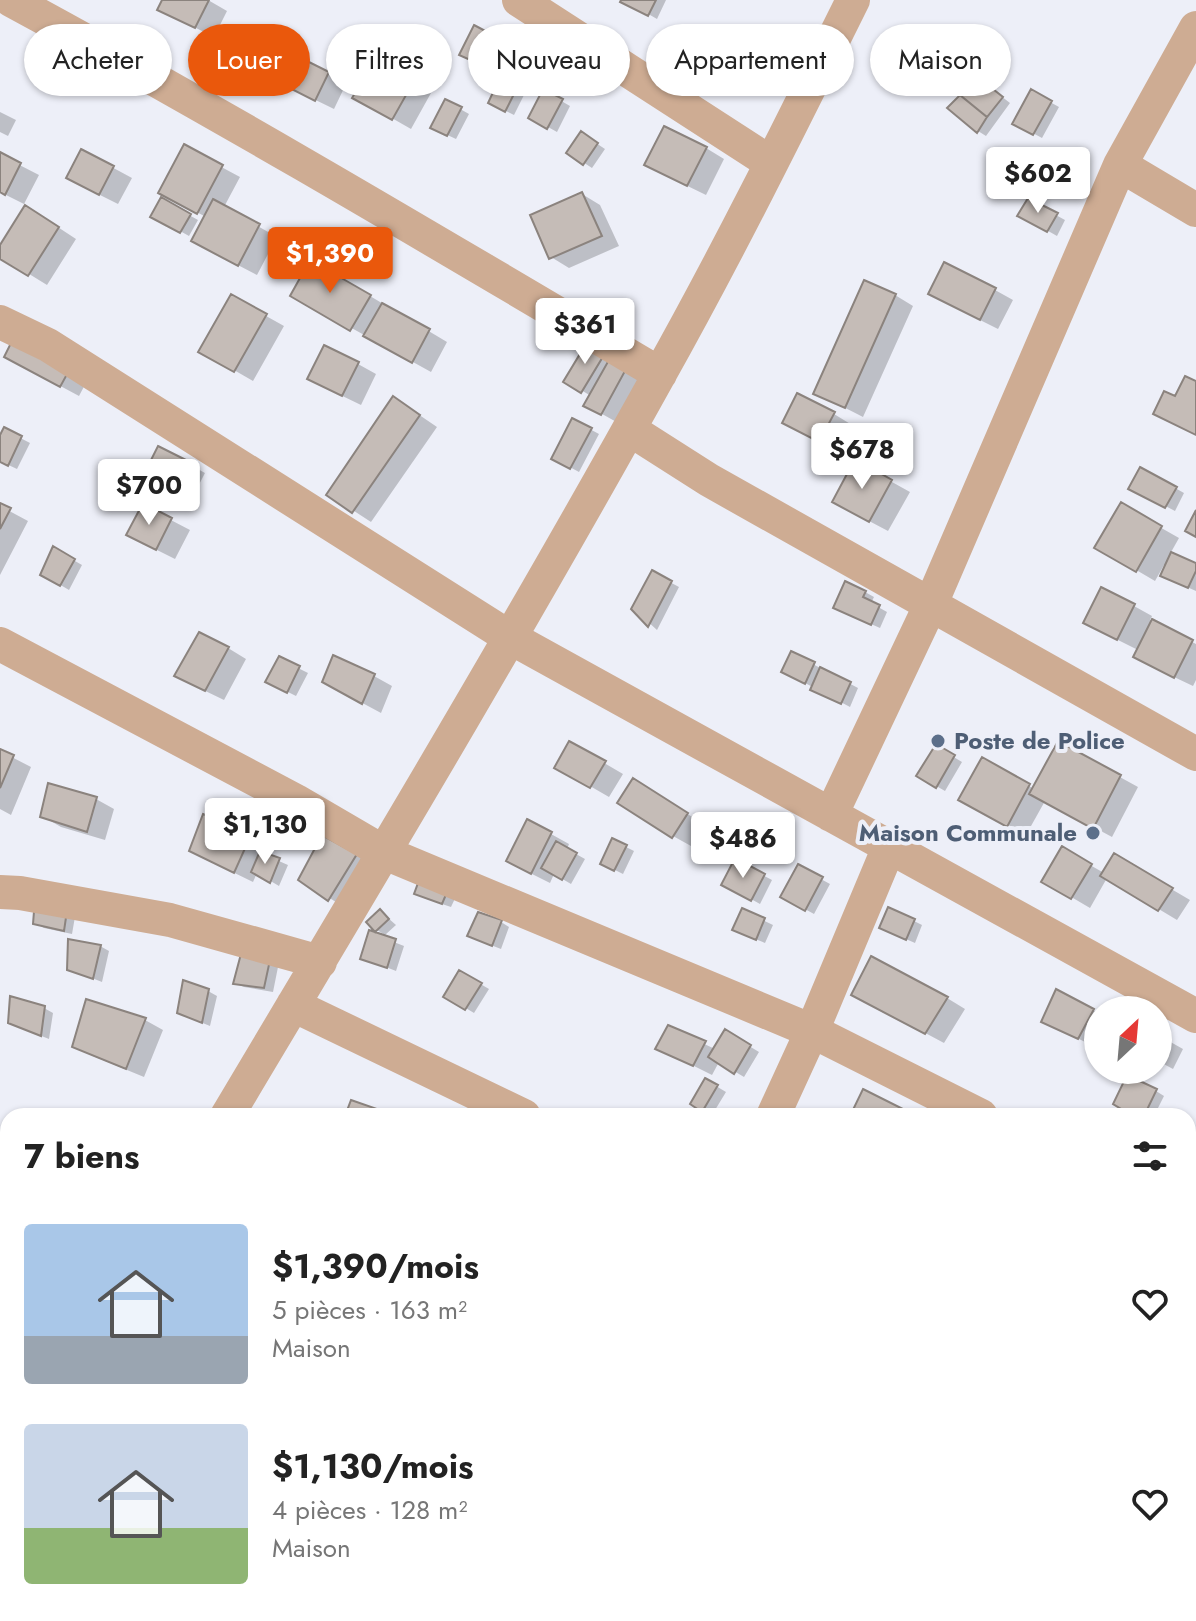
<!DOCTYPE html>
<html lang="fr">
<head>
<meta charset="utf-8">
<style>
  :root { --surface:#fff; --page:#f2f2f2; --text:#222; --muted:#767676; --accent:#ea580c }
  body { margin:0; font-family:Jost,sans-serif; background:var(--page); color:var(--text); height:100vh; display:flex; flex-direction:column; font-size:30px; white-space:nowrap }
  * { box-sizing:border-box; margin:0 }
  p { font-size:26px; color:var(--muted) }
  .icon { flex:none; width:44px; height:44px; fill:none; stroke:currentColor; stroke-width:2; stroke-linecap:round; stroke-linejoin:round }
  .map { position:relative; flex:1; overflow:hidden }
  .side { position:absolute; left:0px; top:1108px; width:1196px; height:514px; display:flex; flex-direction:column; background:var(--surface); border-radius:24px 24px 0 0; box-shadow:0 2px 6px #0004 }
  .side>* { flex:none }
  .hud { position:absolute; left:24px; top:24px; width:1148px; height:72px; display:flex; gap:16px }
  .needle { width:52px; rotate:26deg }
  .controls { position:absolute; left:1084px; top:996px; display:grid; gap:16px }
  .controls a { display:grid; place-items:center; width:88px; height:88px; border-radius:50%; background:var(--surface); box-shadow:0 2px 6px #0004; font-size:40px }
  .price { position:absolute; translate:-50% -68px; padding:0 18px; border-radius:8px; background:#fff; color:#222; font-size:26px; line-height:52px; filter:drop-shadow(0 2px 4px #0008) }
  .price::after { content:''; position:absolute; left:50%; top:48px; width:24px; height:18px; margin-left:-12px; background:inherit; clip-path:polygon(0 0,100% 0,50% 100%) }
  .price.on { background:var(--accent); color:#fff }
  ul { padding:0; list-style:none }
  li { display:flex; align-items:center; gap:24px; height:200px; padding:0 24px }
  li span { display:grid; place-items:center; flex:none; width:224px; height:160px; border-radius:8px; color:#555 }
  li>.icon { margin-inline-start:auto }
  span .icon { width:96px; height:96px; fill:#fffc; stroke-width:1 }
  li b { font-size:34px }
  h2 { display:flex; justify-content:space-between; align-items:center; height:96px; padding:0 24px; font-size:34px }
  .pill { padding:0 28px; border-radius:36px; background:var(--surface); box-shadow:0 2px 6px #0004; font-size:28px; line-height:72px }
  .pill.on { background:var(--accent); color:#fff }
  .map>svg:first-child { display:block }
  .shadow { fill:#0003 }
  .building { fill:#c5bcb7; stroke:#8b837e; stroke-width:2 }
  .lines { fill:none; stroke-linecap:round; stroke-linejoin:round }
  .minor { stroke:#ceac93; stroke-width:34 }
  .service-dot { fill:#5c6f8a; stroke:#edeff8; stroke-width:3 }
  .labels { text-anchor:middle; stroke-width:8; stroke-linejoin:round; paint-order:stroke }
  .service-label { font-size:24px; font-weight:bold; fill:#4e5e75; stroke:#edeff8; text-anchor:start }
</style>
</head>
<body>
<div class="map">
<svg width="1196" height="1621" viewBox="0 0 1196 1621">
  <rect width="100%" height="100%" fill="#edeff8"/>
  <!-- shadow -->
  <path class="shadow" d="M164,0H208L227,11L214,37L178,19Z
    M624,0H666L657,19Z
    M474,28L499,40L486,66L470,59Z
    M376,61L431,93L411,129L355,97Z
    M328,74L346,84L334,109L289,87Z
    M984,83L1010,103L986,136L978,131Z
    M519,84L527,89L514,115L498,107Z
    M544,91L570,106L557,132L530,117Z
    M1032,92L1059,107L1042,138L1014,123Z
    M446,101L469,114L456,139L441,132Z
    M0,112L16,120L8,136L0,132Z
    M590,139L605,149L592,168L569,153Z
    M184,147L240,177L224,207L277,237L257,275L211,251L206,217L178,202Z
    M706,148L724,159L706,195L665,175Z
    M82,151L132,178L118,204L86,188Z
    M0,155L39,175L24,204L0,192Z
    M582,194L600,205L619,246L569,268L551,257Z
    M162,200L198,220L189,236L153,216Z
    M1028,200L1065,220L1057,236L1020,215Z
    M44,218L76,239L47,285L0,256V249Z
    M995,290L1013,300L998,329L948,304Z
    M292,295L370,296L447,342L431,372Z
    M895,295L913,306L863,417L816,393Z
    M232,297L284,326L253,381L201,351Z
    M590,342L648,372L620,424L586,405L591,396L566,381Z
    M358,364L376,374L361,405L328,389Z
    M25,367L88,379L79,396Z
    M412,410L437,427L371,522L328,494Z
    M834,414L852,425L838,451L802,432Z
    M573,420L599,434L579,472L553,458Z
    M5,430L30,443L17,469L0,461V440Z
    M856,462L910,492L888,531L852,512Z
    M187,463L205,473L190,502L163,488Z
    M1141,469L1184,493L1175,511L1131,488Z
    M1121,505L1179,538L1170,554L1196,566V591L1171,580L1164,565L1155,581L1097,547Z
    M0,506L28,521L0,575Z
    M144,506L190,530L175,559L147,545Z
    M54,549L82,565L69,590L42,574Z
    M653,573L679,587L657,630L634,609Z
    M865,592L874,597L871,603L887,612L880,628L844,612Z
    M1134,606L1152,616L1150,620L1196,644V680L1193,686L1153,667L1138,650L1104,633Z
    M228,648L246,659L224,700L195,686Z
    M792,653L858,688L850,707L792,676Z
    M280,659L308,673L296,696L276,686Z
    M374,676L392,686L381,713L342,692Z
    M570,743L623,774L609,797L557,767Z
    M1058,743L1138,787L1112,837L1045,801L1026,835L961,799L983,760L1034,789Z
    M937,747L962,762L945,791L919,776Z
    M0,751L31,767L11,815L0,809Z
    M651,791L705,825L691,846L673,836Z
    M96,799L114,809L105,840L61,827L42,816Z
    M551,834L569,844L567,849L585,859L571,884L554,874L550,883L526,871Z
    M250,837L268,847L265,855L288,865L279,886L257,873L253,882L210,861Z
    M626,847L634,851L623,874L611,868Z
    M1062,849L1104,873L1115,856L1190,900L1177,920L1107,878L1090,908L1044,881Z
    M356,855L374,866L347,909L301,880Z
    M736,861L772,880L760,904L724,884Z
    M799,867L830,884L814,914L783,897Z
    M458,892L451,907L424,898Z
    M76,911L72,934L44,928L36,923Z
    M380,911L396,925L385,935L377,930Z
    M743,911L773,925L765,943L743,934Z
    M914,921L922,925L915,943L890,932Z
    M501,922L509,927L501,949L478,940Z
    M371,933L404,946L396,971L363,958Z
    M100,946L109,951L102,982L69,969Z
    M244,952L278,967L273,992L244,987L235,983Z
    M460,972L489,989L474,1013L446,996Z
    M208,991L217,996L210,1026L188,1017Z
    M1057,991L1098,1013L1097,1048L1043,1021Z
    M947,998L965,1009L944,1043L871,1004Z
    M44,1008L53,1013L49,1039L19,1027Z
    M145,1020L163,1030L144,1077L93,1056L75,1046Z
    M668,1027L715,1049L726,1032L759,1052L744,1077L719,1062L712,1075L658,1048Z
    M1158,1035L1183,1049L1173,1069L1158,1061Z
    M706,1080L726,1092L712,1115L692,1104Z
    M1156,1091L1164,1096L1154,1116H1137Z
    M1188,1139L1196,1144V1167L1190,1177L1188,1176Z
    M1188,1290L1196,1295L1194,1319L1188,1316Z
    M399,1614H464L463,1621H409Z
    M496,1614H525L522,1621H509Z
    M922,1614H973L976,1616L974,1621H919Z
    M543,1616L555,1621H541Z"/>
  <!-- building -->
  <path class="building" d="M162,0H209L195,28L157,10Z
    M621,0H656L648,16L620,2Z
    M474,25L491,34L477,63L459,55Z
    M283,49L329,72L315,101L268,77Z
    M375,59L414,81L392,120L352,98Z
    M502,73L520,82L505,112L488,103Z
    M975,75L1003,97L987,117L960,95Z
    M543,89L563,99L547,129L528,118Z
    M1031,89L1052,101L1033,135L1012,124Z
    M960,95L987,117L977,133L947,108Z
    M445,99L462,107L447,136L430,128Z
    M664,126L707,147L687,186L644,165Z
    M581,131L598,143L583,165L566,153Z
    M184,144L223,165L197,214L158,193Z
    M81,149L114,166L99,195L66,178Z
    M0,152L21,163L5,195L0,192Z
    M582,192L602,236L549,259L530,215Z
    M161,197L191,214L180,233L150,217Z
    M1028,198L1058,213L1047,232L1017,216Z
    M213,199L260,224L238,266L191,241Z
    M25,205L59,227L28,276L0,259V245Z
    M310,260L371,295L350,331L290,296Z
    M944,262L996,288L980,320L928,294Z
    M864,280L896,294L845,408L813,394Z
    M231,294L267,314L234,372L198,352Z
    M382,303L430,329L412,363L363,336Z
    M14,337L71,367L60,387L4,357Z
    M589,339L607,350L581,393L563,382Z
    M324,345L359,362L342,396L307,379Z
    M614,351L631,360L601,415L583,406Z
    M1185,376L1196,381V435L1153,414L1164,391L1175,396Z
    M797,393L835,412L819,442L782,423Z
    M393,396L420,415L352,513L326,495Z
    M572,418L592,428L570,469L551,459Z
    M4,427L22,436L8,466L0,462V435Z
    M158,446L188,461L171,493L142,478Z
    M855,459L892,480L869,522L832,502Z
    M1140,467L1177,487L1165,508L1128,489Z
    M1121,502L1162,526L1136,572L1094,548Z
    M0,503L11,508L0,529Z
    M143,503L172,518L156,550L126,535Z
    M1196,510V537L1185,531Z
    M53,546L75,559L60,586L40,575Z
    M1171,552L1196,563V571L1188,588L1160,576Z
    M652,570L672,581L648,627L631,609Z
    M845,581L866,591L863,597L880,605L871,625L833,608Z
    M1101,587L1135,604L1117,640L1083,623Z
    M1152,619L1193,640L1174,678L1133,657Z
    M199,632L229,647L205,691L174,676Z
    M791,651L815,662L805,684L781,672Z
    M333,655L375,674L362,704L322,682Z
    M279,656L300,666L287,693L265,682Z
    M820,667L851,682L841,704L810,690Z
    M569,741L606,761L590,788L554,768Z
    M1058,741L1121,775L1093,829L1029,794Z
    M936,744L955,755L936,788L916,776Z
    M0,749L14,755L0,788Z
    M982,757L1030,784L1007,827L958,800Z
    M633,778L688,813L672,838L617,803Z
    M48,783L97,797L87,832L40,817Z
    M203,814L251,835L234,873L189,851Z
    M527,819L552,832L531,874L506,861Z
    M322,835L357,854L328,901L298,880Z
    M612,838L627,845L614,871L600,864Z
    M556,841L577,853L562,880L541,868Z
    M1062,846L1092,864L1071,899L1041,882Z
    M260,851L280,858L270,883L251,872Z
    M1114,853L1173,888L1158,911L1100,876Z
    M735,858L765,874L751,901L721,885Z
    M798,864L823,877L805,911L780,897Z
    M421,875L450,885L442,904L414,894Z
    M35,899L68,904L64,931L33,924Z
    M888,907L915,919L906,940L879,928Z
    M742,908L765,918L756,940L732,930Z
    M380,909L389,919L375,932L366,922Z
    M478,912L502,920L492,946L467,936Z
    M369,930L396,939L387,968L360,959Z
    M68,939L101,945L93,979L67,970Z
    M242,950L270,960L264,988L233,984Z
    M871,956L948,997L925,1034L851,995Z
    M459,970L482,983L465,1010L443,997Z
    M183,980L209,989L202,1023L177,1013Z
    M1056,989L1094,1009L1078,1039L1041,1022Z
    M10,996L45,1006L41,1036L8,1023Z
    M86,999L146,1018L126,1069L72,1047Z
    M668,1025L706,1041L693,1066L655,1049Z
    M725,1029L751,1045L734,1074L708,1057Z
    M1127,1075L1157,1089L1144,1116H1133L1113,1104Z
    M705,1078L718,1085L702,1112L690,1104Z
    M863,1089L915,1115L914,1116H850Z
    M351,1100L380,1110L378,1116H345Z
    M0,1404L8,1407V1421L5,1430L0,1428Z
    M8,1541V1567L0,1563Z
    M0,1609L8,1610V1614H16L31,1621H0Z
    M397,1614H444L443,1621H420Z
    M920,1614H955L953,1621H917Z
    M979,1614H986L1007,1621H977Z"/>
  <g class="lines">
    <!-- minor -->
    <path class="minor" d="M11,0C231,119 445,247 660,374
      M519,0L771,163
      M1120,165L1196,210
      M0,322L48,345L509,637L1196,1016
      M629,429L709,480L1196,754
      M0,644L296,801L385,853L812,1031L981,1116
      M831,815L930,606L1120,165L1196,28
      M0,892L20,893L170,920L320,962
      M293,1005L524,1116
      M227,1116C373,871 520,626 658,377C727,254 790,127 853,0
      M773,1116L812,1031L889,847
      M1188,1221L1196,1225
      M0,1313L8,1315
      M1188,1425L1196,1410
      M0,1593L8,1595
      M74,1614L93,1621
      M712,1614L726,1621
      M364,1621L366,1614
      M604,1621V1614
      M830,1621L832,1614
      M1088,1621L1091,1614"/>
  </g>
  <!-- markers -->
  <g class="service-dot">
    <circle cx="938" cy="741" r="8"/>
    <circle cx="1093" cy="833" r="8"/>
  </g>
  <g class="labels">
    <!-- service labels -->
    <g class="service-label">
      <text x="954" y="749">Poste de Police</text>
      <text x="1077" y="841" text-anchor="end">Maison Communale</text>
    </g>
  </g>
</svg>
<div class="controls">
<a><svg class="needle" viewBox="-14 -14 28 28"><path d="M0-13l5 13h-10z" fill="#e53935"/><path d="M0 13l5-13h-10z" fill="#767676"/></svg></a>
</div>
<b class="price" style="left:1038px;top:215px">$602</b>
<b class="price on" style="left:330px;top:295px">$1,390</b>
<b class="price" style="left:585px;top:366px">$361</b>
<b class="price" style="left:862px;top:491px">$678</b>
<b class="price" style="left:149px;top:527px">$700</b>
<b class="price" style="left:265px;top:866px">$1,130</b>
<b class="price" style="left:743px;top:880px">$486</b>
<div class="hud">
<a class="pill">Acheter</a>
<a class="pill on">Louer</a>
<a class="pill">Filtres</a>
<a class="pill">Nouveau</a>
<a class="pill">Appartement</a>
<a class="pill">Maison</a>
</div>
<section class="side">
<h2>7 biens<svg class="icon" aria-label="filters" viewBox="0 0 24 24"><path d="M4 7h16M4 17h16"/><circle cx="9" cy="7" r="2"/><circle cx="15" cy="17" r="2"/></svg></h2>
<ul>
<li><span style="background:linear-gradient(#a9c7e8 70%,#9aa5b1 0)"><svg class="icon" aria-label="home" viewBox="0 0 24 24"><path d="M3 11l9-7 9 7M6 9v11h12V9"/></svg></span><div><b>$1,390/mois</b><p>5 pièces · 163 m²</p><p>Maison</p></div><svg class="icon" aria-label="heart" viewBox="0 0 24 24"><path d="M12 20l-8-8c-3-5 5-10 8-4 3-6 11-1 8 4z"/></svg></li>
<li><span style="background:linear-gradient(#c9d6e8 65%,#8fb573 0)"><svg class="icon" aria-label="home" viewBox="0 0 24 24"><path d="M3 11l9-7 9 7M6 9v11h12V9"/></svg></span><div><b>$1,130/mois</b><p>4 pièces · 128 m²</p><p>Maison</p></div><svg class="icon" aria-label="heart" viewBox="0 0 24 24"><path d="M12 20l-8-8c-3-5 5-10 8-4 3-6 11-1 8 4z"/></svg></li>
</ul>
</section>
</div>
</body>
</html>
